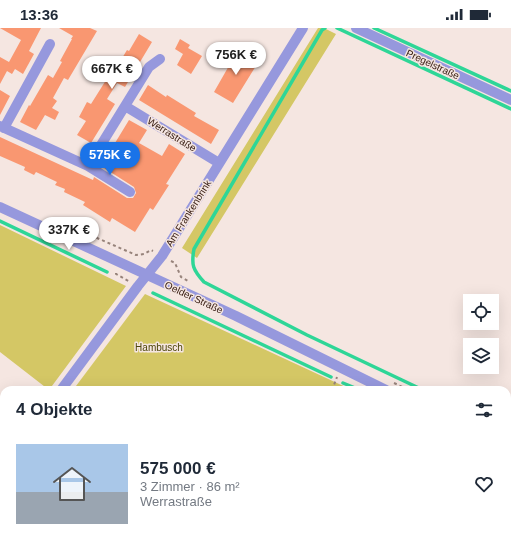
<!DOCTYPE html>
<html lang="de">
<head>
<meta charset="utf-8">
<style>
  :root { --surface:#fff; --page:#f2f2f3; --text:#1f2937; --muted:#747a83; --accent:#1a73e8 }
  body { margin:0; font-family:Helvetica,sans-serif; background:var(--page); color:var(--text); height:100vh; display:flex; flex-direction:column; font-size:15px; white-space:nowrap }
  * { box-sizing:border-box; margin:0 }
  p { font-size:13px; color:var(--muted) }
  .icon { flex:none; width:22px; height:22px; fill:none; stroke:currentColor; stroke-width:2; stroke-linecap:round; stroke-linejoin:round }
  .map { position:relative; flex:1; overflow:hidden }
  .drawer { position:absolute; left:0px; top:358px; width:511px; height:156px; display:flex; flex-direction:column; background:var(--surface); border-radius:12px 12px 0 0; box-shadow:0 4px 16px #0002 }
  .drawer>* { flex:none }
  .fabs { position:absolute; left:463px; top:266px; display:grid; gap:8px }
  .fabs a { display:grid; place-items:center; width:36px; height:36px; border-radius:0px; background:var(--surface); box-shadow:0 4px 16px #0002; font-size:20px }
  .price { position:absolute; translate:-50% -34px; padding:0 9px; border-radius:14px; background:#fff; color:#222; font-size:13px; line-height:26px; filter:drop-shadow(0 1px 2px #0008) }
  .price::after { content:''; position:absolute; left:50%; top:24px; width:12px; height:9px; margin-left:-6px; background:inherit; clip-path:polygon(0 0,100% 0,50% 100%) }
  .price.selected { background:var(--accent); color:#fff }
  ul { padding:0; list-style:none }
  li { display:flex; align-items:center; gap:12px; height:100px; padding:0 16px }
  li span { display:grid; place-items:center; flex:none; width:112px; height:80px; border-radius:0px; color:#555 }
  li>.icon { margin-inline-start:auto }
  span .icon { width:48px; height:48px; fill:#fffc; stroke-width:1 }
  li b { font-size:17px }
  h2 { display:flex; justify-content:space-between; align-items:center; height:48px; padding:0 16px; font-size:17px }
  .status { display:flex; justify-content:space-between; align-items:center; height:28px; padding:0 20px; background:var(--surface); direction:ltr }
  .status svg { height:11px; fill:currentColor }
  .map>svg:first-child { display:block }
  .green { fill:#d4c765 }
  .lines { fill:none; stroke-linecap:round; stroke-linejoin:round }
  .stream { stroke:#2ed697; stroke-width:3.5 }
  .building { fill:#f99771 }
  .path { stroke:#97837b; stroke-width:2; stroke-dasharray:3 3; stroke-linecap:butt }
  .minor { stroke:#9698dd; stroke-width:10 }
  .labels { text-anchor:middle; stroke-width:3; stroke-linejoin:round; paint-order:stroke }
  .street-label { font-size:10px; fill:#3b2117; stroke:#f5e6e1 }
  .park-label { font-size:10px; fill:#4c4508; stroke:#f5e6e1 }
</style>
</head>
<body>
<div class="status"><b>13:36</b><svg viewBox="0 0 49 12"><path d="M0 12V9h3v3zM5 12V6h3v6zM10 12V3h3v9zM15 12V0h3v12zM26 1h20v11H26zM47 4h2v5h-2z"/></svg></div>
<div class="map">
<svg width="511" height="514" viewBox="0 0 511 514">
  <rect width="100%" height="100%" fill="#f5e6e1"/>
  <!-- green -->
  <path class="green" d="M318,0H324L336,6L197,230L182,220Z
    M0,197L126,258L49,362L0,324Z
    M145,266L352,362H73Z
    M507,427L511,428V514H0V461L4,455V510H507Z"/>
  <g class="lines">
    <!-- stream -->
    <path class="stream" d="M325,0L322,2L194,221C191,237 193,242 204,254L307,307L423,362
      M337,0L511,81
      M374,0L511,63
      M0,193L107,244
      M153,265L331,349
      M343,355L360,362
      M507,394L511,395
      M507,422L511,423"/>
  </g>
  <!-- building -->
  <path class="building" d="M0,0H41L29,23L34,26L23,46L15,41L12,46L7,43L0,56V29L9,34L21,12Z
    M59,0H90L97,3L68,52L64,50L53,70L57,73L52,80L59,84L55,92L45,87L36,102L20,94L29,77L30,78L48,47L53,50L62,34L60,33L72,11H71L73,8Z
    M139,6L152,14L125,59L117,55L107,71L115,76L91,115L77,107L86,93L79,89L87,74L91,76L108,49L110,50L127,22L129,23Z
    M180,11L190,17L188,20L202,28L191,46L177,37L183,26L175,21Z
    M240,22L259,33L233,75L214,64L230,36L231,37Z
    M148,57L166,69L167,67L196,85L194,88L219,102L211,116L139,72Z
    M0,62L10,68L0,87Z
    M129,92L147,102L139,115L162,128L169,116L185,126L166,156L169,157L153,182L150,180L135,204L112,190L110,194L83,177L85,174L64,164L65,161L55,157L57,154L36,144L34,147L24,142L25,139L0,128V109L93,152L94,149L127,170H133L136,165L134,159L101,138Z"/>
  <g class="lines">
    <!-- path -->
    <path class="path" d="M58,193L136,227L144,226L151,222L153,223
      M171,233L175,235L181,249L190,254
      M116,245V246L130,254
      M394,355L409,362
      M332,362L337,349
      M97,510L102,514H114
      M288,514L289,510"/>
    <!-- minor -->
    <path class="minor" d="M356,0L511,72
      M125,78L219,135
      M0,98L88,138L130,164
      M4,100L50,16
      M88,138L149,39L160,31
      M0,179L236,288L386,362
      M61,362L138,258L162,228L303,0
      M507,412L511,413
      M3,439L4,438"/>
  </g>
  <g class="labels">
    <!-- street labels -->
    <g class="street-label">
      <text transform="translate(433 36) rotate(25)" y="4">Pregelstraße</text>
      <text transform="translate(172 106) rotate(32)" y="4">Werrastraße</text>
      <text transform="translate(188 185) rotate(-58)" y="4">Am Frankenbrink</text>
      <text transform="translate(194 269) rotate(25)" y="4">Oelder Straße</text>
    </g>
    <!-- park labels -->
    <g class="park-label">
      <text x="159" y="323">Hambusch</text>
    </g>
  </g>
</svg>
<div class="fabs">
<a><svg class="icon" aria-label="locate" viewBox="0 0 24 24"><circle cx="12" cy="12" r="6"/><path d="M12 2v4M12 18v4M2 12h4M18 12h4"/></svg></a>
<a><svg class="icon" aria-label="layers" viewBox="0 0 24 24"><path d="M12 4l9 5-9 5-9-5zM3 14l9 5 9-5"/></svg></a>
</div>
<b class="price" style="left:236px;top:48px">756K €</b>
<b class="price" style="left:112px;top:62px">667K €</b>
<b class="price selected" style="left:110px;top:148px">575K €</b>
<b class="price" style="left:69px;top:223px">337K €</b>
<section class="drawer">
<h2>4 Objekte<svg class="icon" aria-label="filters" viewBox="0 0 24 24"><path d="M4 7h16M4 17h16"/><circle cx="9" cy="7" r="2"/><circle cx="15" cy="17" r="2"/></svg></h2>
<ul>
<li><span style="background:linear-gradient(#a9c7e8 60%,#9aa5b1 0)"><svg class="icon" aria-label="home" viewBox="0 0 24 24"><path d="M3 11l9-7 9 7M6 9v11h12V9"/></svg></span><div><b>575 000 €</b><p>3 Zimmer · 86 m²</p><p>Werrastraße</p></div><svg class="icon" aria-label="heart" viewBox="0 0 24 24"><path d="M12 20l-8-8c-3-5 5-10 8-4 3-6 11-1 8 4z"/></svg></li>
</ul>
</section>
</div>
</body>
</html>
